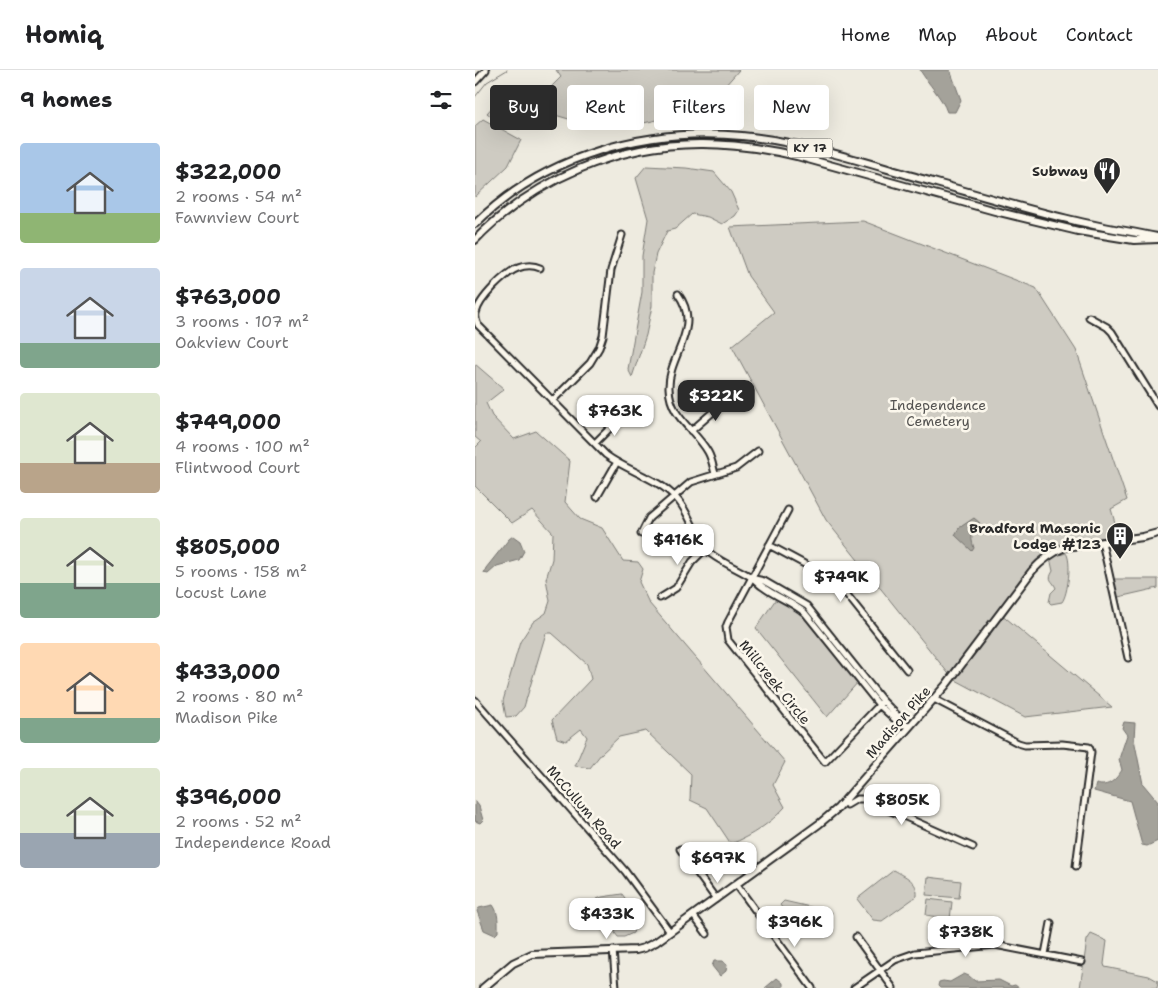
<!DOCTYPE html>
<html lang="en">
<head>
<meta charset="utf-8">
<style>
  :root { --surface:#fff; --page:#f6f6f6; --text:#202124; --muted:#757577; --line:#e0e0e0; --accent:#2b2b2b }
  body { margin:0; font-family:"Shantell Sans",sans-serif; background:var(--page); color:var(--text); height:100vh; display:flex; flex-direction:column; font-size:19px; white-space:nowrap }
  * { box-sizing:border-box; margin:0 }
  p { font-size:16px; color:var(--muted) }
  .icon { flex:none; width:28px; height:28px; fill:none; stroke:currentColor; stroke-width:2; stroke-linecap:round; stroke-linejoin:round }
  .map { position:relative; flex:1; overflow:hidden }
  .drawer { display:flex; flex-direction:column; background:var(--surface); width:475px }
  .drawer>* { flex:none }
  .hud { position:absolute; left:15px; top:15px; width:475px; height:45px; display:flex; gap:10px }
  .price { position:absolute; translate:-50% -42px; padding:0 11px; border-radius:10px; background:#fff; color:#222; font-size:16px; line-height:32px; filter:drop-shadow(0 1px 2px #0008) }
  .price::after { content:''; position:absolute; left:50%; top:30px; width:15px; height:11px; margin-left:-8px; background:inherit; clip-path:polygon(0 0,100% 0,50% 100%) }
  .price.selected { background:var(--accent); color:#fff }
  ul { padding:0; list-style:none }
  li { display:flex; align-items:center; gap:15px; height:125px; padding:0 20px }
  li span { display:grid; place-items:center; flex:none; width:140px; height:100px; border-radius:5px; color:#555 }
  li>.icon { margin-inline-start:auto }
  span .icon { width:60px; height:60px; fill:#fffc; stroke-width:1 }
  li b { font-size:21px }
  h2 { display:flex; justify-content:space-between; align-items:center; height:60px; padding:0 20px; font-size:21px }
  .chip { padding:0 18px; border-radius:5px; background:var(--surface); box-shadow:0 5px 20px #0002; font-size:18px; line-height:45px }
  .chip.selected { background:var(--accent); color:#fff }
  header { display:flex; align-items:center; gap:30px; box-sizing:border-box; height:70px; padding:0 25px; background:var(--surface); border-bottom:1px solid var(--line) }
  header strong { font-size:24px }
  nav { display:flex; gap:28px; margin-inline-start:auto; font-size:18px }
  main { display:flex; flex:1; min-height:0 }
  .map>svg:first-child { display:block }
  .green { fill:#cecbc2; stroke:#7c7b76 }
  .water { fill:#a4a29a; stroke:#74726e }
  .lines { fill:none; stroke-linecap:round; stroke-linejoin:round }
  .stream { stroke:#74726e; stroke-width:1 }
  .minor-casing { stroke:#2b2b2b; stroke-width:9 }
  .major-casing { stroke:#2b2b2b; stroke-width:10 }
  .minor { stroke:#fbf7ec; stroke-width:5 }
  .major { stroke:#fbf7ec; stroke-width:6 }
  .labels { text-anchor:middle; stroke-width:5; stroke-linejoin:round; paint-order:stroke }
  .shield { fill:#fbf7ec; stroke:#696865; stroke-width:1 }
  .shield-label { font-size:12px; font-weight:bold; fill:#2b2b2b }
  .poi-label { font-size:14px; font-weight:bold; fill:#2b2b2b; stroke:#fbf7ec; text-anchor:end }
  .park-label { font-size:14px; fill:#545351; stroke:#fbf7ec }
  .street-label { font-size:14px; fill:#2b2b2b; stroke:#fbf7ec }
</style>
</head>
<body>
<header>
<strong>Homiq</strong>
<nav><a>Home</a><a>Map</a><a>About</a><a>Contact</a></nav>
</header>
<main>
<section class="drawer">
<h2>9 homes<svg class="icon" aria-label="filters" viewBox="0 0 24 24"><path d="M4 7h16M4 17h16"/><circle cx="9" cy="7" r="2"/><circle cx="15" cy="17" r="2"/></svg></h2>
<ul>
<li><span style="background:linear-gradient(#a9c7e8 70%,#8fb573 0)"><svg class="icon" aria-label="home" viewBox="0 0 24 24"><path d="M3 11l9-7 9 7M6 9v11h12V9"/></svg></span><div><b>$322,000</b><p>2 rooms · 54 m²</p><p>Fawnview Court</p></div></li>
<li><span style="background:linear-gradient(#c9d6e8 75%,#7fa58c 0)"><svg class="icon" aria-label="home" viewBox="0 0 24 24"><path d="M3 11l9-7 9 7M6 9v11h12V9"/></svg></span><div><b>$763,000</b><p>3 rooms · 107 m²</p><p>Oakview Court</p></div></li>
<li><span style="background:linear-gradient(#dfe7d0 70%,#b9a48a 0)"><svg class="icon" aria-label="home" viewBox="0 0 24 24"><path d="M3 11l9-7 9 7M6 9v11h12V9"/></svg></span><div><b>$749,000</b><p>4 rooms · 100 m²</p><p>Flintwood Court</p></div></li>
<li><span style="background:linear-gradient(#dfe7d0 65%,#7fa58c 0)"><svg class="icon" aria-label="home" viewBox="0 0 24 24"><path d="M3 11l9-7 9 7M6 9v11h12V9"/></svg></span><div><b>$805,000</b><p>5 rooms · 158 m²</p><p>Locust Lane</p></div></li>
<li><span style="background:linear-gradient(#ffd9b3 75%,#7fa58c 0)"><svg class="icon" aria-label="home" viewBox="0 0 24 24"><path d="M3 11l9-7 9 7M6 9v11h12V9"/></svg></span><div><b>$433,000</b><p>2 rooms · 80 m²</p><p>Madison Pike</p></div></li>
<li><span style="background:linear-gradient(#dfe7d0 65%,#9aa5b1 0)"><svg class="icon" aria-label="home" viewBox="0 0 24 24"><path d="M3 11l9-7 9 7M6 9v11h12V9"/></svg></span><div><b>$396,000</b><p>2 rooms · 52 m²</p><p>Independence Road</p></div></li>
</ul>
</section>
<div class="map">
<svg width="683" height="918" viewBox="0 0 683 918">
  <rect width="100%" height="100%" fill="#eeebe0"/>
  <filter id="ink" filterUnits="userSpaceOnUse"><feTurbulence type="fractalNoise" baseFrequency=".02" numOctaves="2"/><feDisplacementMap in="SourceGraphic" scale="10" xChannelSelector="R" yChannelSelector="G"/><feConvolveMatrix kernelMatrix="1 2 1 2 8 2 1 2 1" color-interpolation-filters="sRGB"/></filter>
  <g filter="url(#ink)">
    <!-- green -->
    <path class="green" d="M81,0H264L249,17L252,25L239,44H209L164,54H111L80,45L62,56L43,59L17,47L12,43L21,33L54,24L68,25L86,7Z
      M8,49L46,70L33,96L0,127V56Z
      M171,96L211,98L239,102L256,122L264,140L260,146L247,154L233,147L217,144L200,159L192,161L181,184L177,203V236L171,265L157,307L153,299L167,222V186L173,149L161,108Z
      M388,151L561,218L601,280L652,430L636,439L645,470L614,473L573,485L525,543L637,637L550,647L477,608L351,450L257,276L299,242L273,206L255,157Z
      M0,294L29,319L11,333L17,346L39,369L61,361L95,391L90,432L105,449L127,458L148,491L163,492L168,499L164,512L174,533L310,692L298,715L310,737C296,753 276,766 256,774L232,738L215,730L216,704L171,661L144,667L126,684L115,698L100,696L112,667L106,659L91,671L82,668L77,650L116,609L112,594L77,563H71L49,637L41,646L31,647L28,631L45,572L58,552L71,543L75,531L71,509L77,489L78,463L57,440L37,453L0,416V378L6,372L0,367Z
      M591,483C597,491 593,524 587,532L576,534L574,532L576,523L581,518C577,509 572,511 578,501L575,488Z
      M635,509H683V518L639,528Z
      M303,526L322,536L384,611L352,647L281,558Z
      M321,531L331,539L401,627H400L320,533Z
      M419,800C431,807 443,811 442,826L407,851L398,850L382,829Z
      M453,807L486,811L484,828L451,825Z
      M147,824L163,846L158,863L149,867H143L140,863L142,854C136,847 125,848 119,840L122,829L127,827Z
      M453,829L477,832L475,849L451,845Z
      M309,831L357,842L353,848L347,853L340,852L328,862L320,855L305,835Z
      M616,864L632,871L629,894L630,897L674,906L683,911L682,918H605L612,870Z"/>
    <!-- water -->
    <path class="water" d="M445,0H475L486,30L480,42H472C467,27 453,14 445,0Z
      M499,448L505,453C498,464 494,464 499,478L497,481L480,465L484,458Z
      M38,466L45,471L49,481L44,490L22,496L13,504L9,503L11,498L34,469Z
      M649,652L660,653L659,669L668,714L683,732V771L672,776L667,775L655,731L619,721L621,714C634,718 641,709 647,700L644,689L652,665L647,658Z
      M0,731L4,736L8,750L5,753L0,751Z
      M18,835C24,843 23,853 23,862L20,865L9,860L2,841L4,838Z
      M239,891H247L252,895L251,901L245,906L237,896Z
      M489,904L494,906L500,911L524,910L536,916L540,915L544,918H465L463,916L464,912L468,911L475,912Z
      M302,908L308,913V918H290Z"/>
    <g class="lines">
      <!-- stream -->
      <path class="stream" d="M0,27L12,12L32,0"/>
      <defs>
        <path id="minor" d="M0,12L11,0
          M65,198C59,195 50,195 43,198C30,203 4,229 1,243C0,248 1,251 3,255L131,385C154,402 183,408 202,429C216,444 222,474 236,484C248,493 263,499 276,507C281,510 283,514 288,517C301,527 317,532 330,543L404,635L425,654L430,655
          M203,224C228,258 193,285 194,318C195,348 220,359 233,382C237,389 238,397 240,404
          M614,247L632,257L637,262L683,336
          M77,331L115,293L124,278L128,266L136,200L147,165
          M216,361L254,328
          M120,373L147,346
          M122,427L142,392
          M313,440L253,552L251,557L253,570L350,692L408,631
          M166,464L174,448L216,412L261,398L283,381
          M627,472L653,588
          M294,475L361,511L432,600
          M280,509L289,511L332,536L408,631L427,650L432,656
          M185,528L201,518L217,492L230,479
          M459,629L543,673L550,675L587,674L614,677L616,682L601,796
          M0,630L150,801L195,862
          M368,732L372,735L382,729H391L403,736L426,745L498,777
          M205,779L241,829
          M261,814L337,918
          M218,845L232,864
          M381,867L418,918
          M138,880L141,918
          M570,884L576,853
          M379,918L420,890L440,883L520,875L607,892"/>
        <path id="major" d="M0,154C70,85 171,57 267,66C332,72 396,95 458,112C504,125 550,139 597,150C625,157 653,161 682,167
          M0,170C59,109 144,73 228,74C260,74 291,79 322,86L520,141L603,161L659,170L683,169
          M8,918L38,893L57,884L161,880L169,878L181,872L344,754L363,738L471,615L557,501C567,490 576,483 590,477L668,467L683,463"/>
      </defs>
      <!-- minor casing -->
      <use href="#minor" class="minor-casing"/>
      <!-- major casing -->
      <use href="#major" class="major-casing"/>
      <!-- minor -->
      <use href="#minor" class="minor"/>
      <!-- major -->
      <use href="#major" class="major"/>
    </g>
  </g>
  <!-- icons -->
  <defs>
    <symbol id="restaurant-pin" viewBox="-11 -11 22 30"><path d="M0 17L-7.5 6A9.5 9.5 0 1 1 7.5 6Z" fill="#2b2b2b" stroke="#fbf7ec"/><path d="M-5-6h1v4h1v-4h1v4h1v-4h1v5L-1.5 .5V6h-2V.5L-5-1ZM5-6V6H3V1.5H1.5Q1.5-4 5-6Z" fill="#fff"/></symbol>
    <symbol id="building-pin" viewBox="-11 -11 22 30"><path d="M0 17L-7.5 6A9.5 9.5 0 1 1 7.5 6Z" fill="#2b2b2b" stroke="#fbf7ec"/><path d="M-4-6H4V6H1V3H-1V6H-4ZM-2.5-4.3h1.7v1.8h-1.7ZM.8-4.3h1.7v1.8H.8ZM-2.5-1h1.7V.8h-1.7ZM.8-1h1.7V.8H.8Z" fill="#fff"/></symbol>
  </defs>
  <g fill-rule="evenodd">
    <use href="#restaurant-pin" x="616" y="85" width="32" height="43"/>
    <use href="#building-pin" x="629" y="450" width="32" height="43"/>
  </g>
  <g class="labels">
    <!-- shield labels -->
    <rect class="shield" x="312.5" y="68.5" width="45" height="19" rx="4"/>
    <g class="shield-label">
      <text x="335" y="82">KY 17</text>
    </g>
    <!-- poi labels -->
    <g class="poi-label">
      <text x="613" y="106">Subway</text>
      <text x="626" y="463">Bradford Masonic<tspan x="626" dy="16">Lodge #123</tspan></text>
    </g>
    <!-- park labels -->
    <g class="park-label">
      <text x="463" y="340">Independence<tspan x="463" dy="16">Cemetery</tspan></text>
    </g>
    <!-- street labels -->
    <g class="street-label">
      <text transform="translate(300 612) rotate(51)" y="5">Millcreek Circle</text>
      <text transform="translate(423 652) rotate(-49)" y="5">Madison Pike</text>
      <text transform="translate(109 737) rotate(49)" y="5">McCullum Road</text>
    </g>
  </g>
</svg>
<b class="price selected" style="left:241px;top:352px">$322K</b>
<b class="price" style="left:140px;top:367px">$763K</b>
<b class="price" style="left:203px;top:496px">$416K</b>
<b class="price" style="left:366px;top:533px">$749K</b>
<b class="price" style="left:427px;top:756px">$805K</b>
<b class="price" style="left:243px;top:814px">$697K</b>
<b class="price" style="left:132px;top:870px">$433K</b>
<b class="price" style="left:320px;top:878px">$396K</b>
<b class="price" style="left:491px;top:888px">$738K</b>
<div class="hud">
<a class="chip selected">Buy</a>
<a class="chip">Rent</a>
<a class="chip">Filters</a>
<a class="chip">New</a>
</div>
</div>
</main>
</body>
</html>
